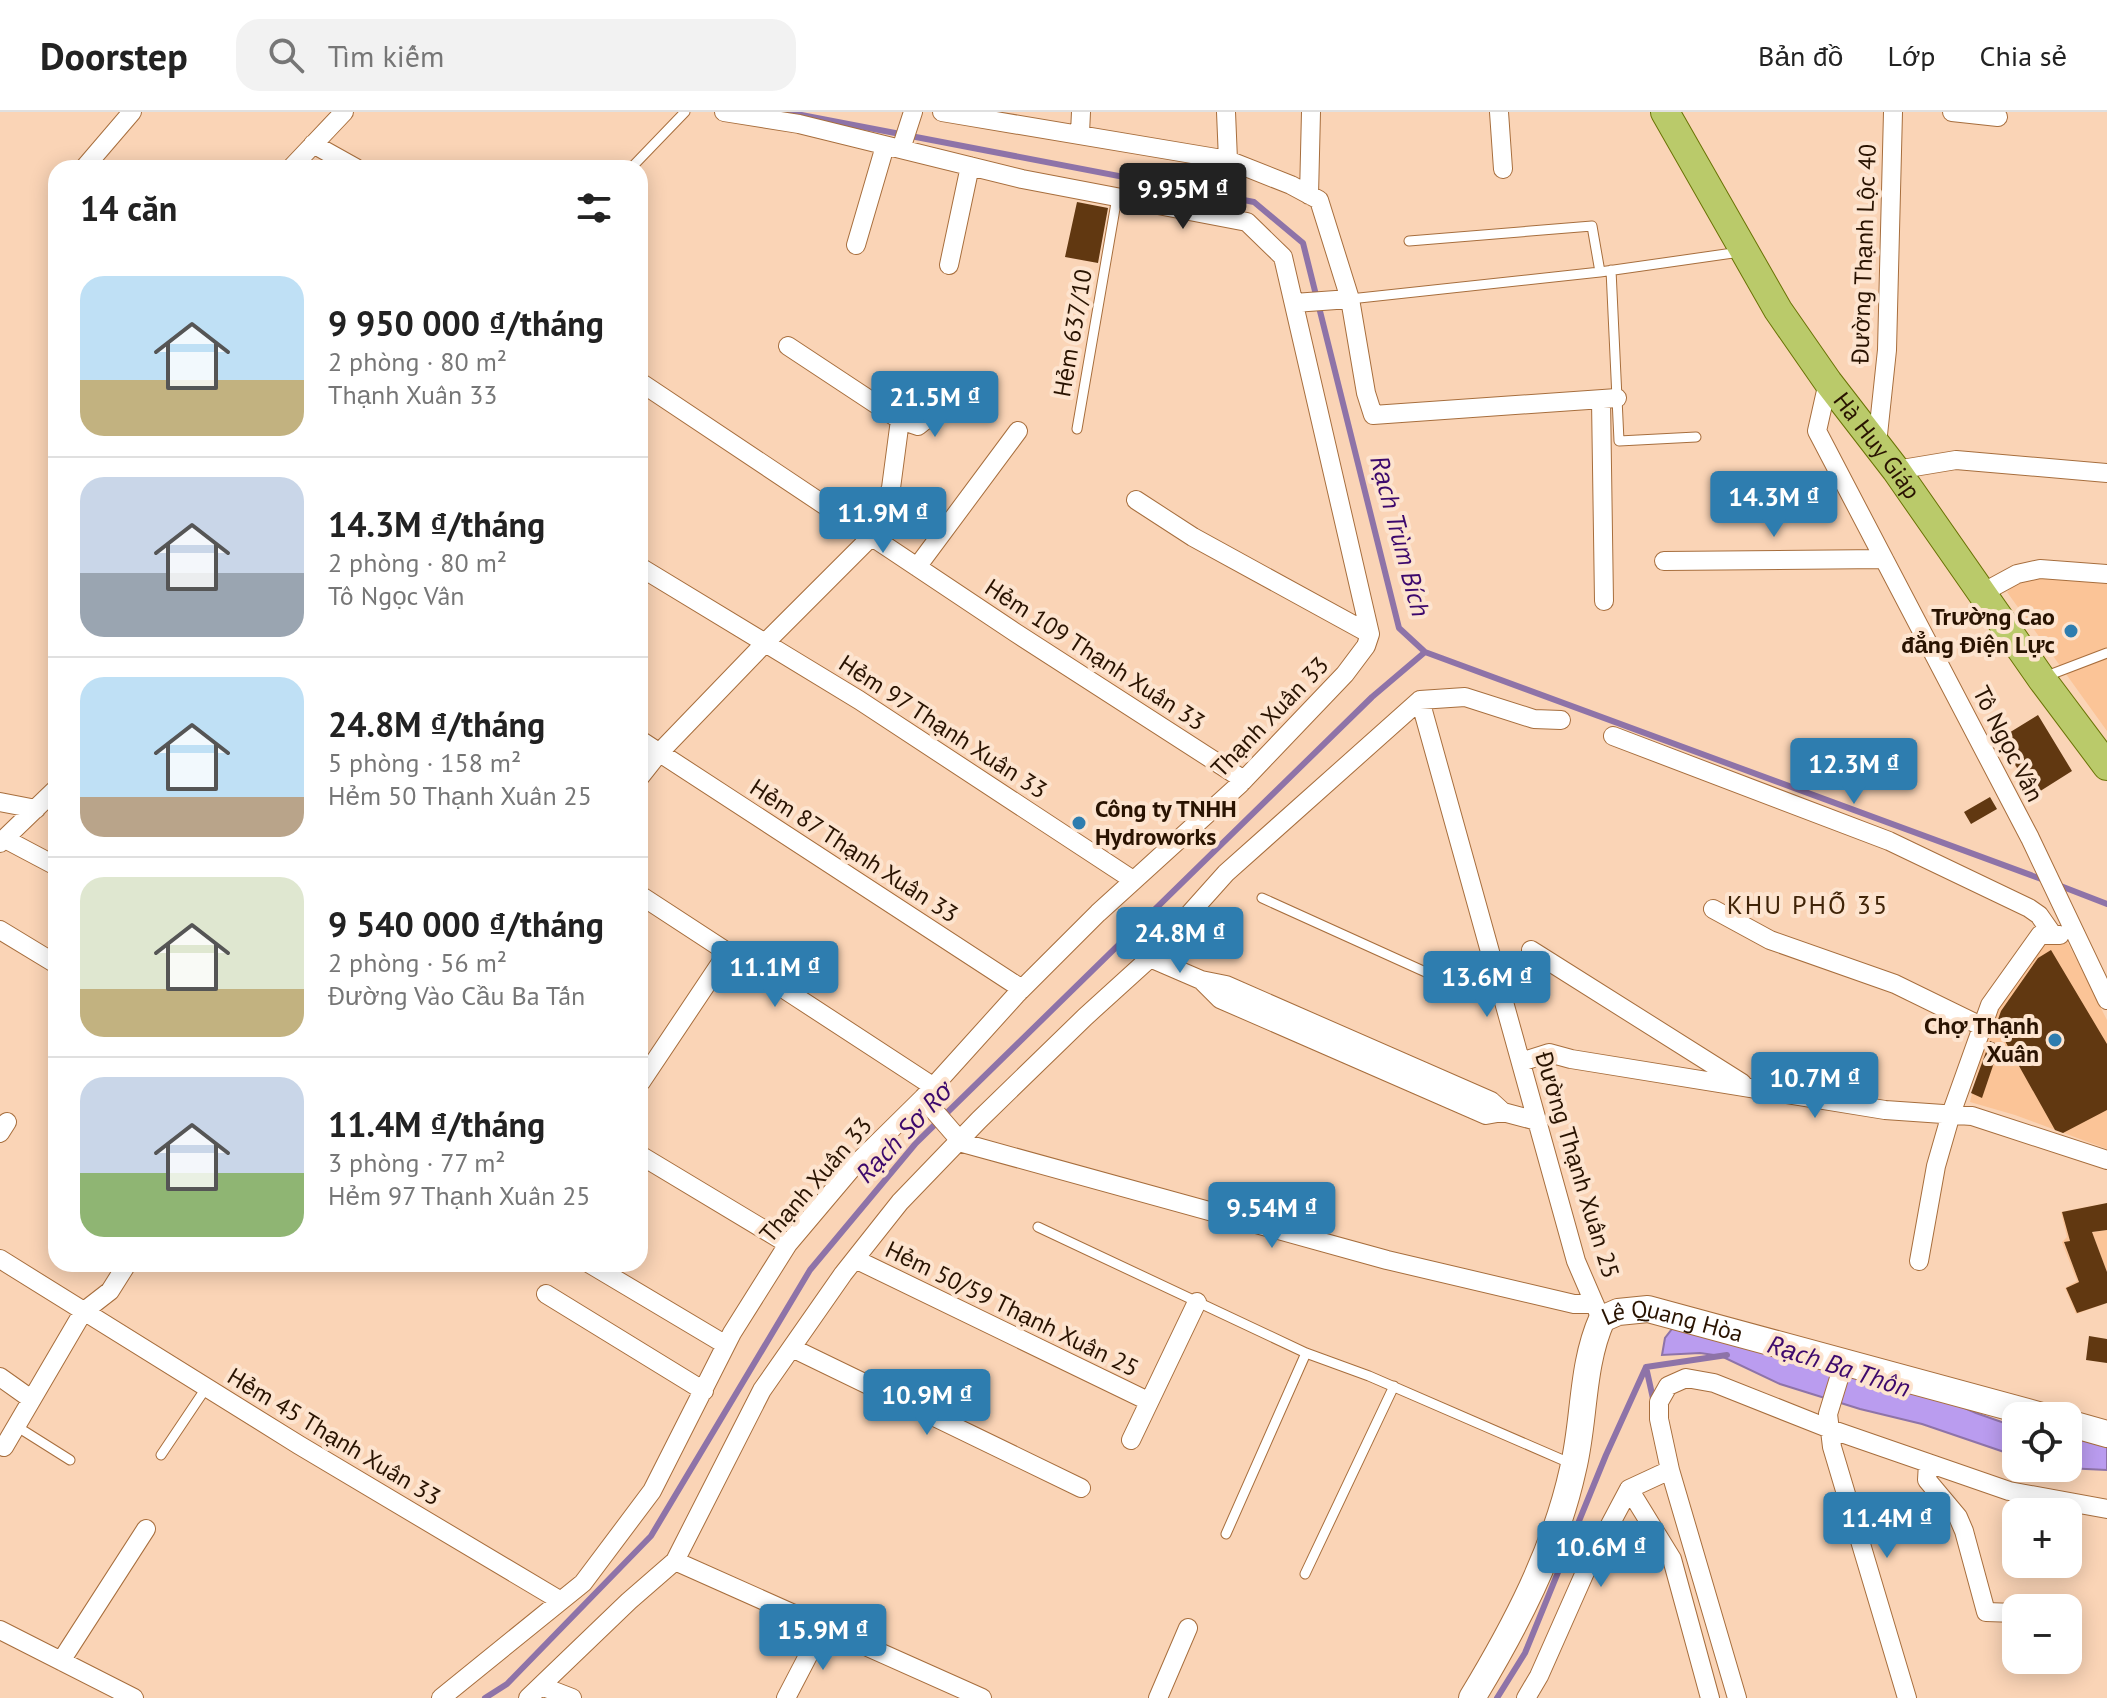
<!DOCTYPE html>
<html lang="vi">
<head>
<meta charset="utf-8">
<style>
  :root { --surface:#fff; --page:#f2f2f2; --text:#222; --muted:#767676; --line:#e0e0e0; --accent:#2e7daf }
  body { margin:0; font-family:"PT Sans",sans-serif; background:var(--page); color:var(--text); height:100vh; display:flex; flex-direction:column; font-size:30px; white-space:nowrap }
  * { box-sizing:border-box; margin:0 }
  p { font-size:26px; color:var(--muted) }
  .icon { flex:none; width:44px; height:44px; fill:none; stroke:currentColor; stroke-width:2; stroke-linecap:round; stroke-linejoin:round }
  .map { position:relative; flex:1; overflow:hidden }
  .details { position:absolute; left:48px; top:48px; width:600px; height:1112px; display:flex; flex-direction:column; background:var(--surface); border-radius:24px; box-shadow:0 4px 20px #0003 }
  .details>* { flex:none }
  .fabs { position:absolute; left:2002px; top:1290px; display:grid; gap:16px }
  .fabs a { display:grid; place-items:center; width:80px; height:80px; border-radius:16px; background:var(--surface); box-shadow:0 4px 20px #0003; font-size:40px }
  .price { position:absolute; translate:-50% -68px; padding:0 18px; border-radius:8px; background:var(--accent); color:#fff; font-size:26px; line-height:52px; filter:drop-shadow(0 2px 4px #0008) }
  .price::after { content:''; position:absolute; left:50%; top:48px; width:24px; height:18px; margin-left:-12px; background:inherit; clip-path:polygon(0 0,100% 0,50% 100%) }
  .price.on { background:#222; color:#fff }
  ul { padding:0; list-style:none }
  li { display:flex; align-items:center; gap:24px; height:200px; padding:0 32px }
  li+li { border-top:2px solid var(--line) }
  li span { display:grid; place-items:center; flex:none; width:224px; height:160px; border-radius:24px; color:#555 }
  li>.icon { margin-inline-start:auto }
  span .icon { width:96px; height:96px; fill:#fffc; stroke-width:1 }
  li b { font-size:34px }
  h2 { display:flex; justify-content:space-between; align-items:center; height:96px; padding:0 32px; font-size:34px }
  header { display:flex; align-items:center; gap:48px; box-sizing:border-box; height:112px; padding:0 40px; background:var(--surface); border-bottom:2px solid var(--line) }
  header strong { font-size:38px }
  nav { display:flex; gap:44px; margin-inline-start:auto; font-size:28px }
  .search { width:560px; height:72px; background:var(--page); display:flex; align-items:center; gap:20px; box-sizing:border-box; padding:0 28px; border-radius:24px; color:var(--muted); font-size:30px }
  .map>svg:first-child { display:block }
  .built { fill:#fbc497 }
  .water { fill:#ba9cef; stroke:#8e73a8; stroke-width:2 }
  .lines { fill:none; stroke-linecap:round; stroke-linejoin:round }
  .stream { stroke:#8e73a8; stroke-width:6 }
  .building { fill:#613811 }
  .lane-casing { stroke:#a76e3d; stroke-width:11 }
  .street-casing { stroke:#a76e3d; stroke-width:20 }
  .secondary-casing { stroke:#a76e3d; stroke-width:28 }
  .primary-casing { stroke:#697304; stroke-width:30 }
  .lane { stroke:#fff; stroke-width:9 }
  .street { stroke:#fff; stroke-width:18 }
  .secondary { stroke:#fff; stroke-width:26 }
  .primary { stroke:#baca6a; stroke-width:28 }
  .poi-dot { fill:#2e7daf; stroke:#fde4cf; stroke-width:3 }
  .labels { text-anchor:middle; stroke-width:8; stroke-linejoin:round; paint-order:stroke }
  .street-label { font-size:24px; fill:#291301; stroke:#fde4cf }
  .poi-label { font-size:24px; font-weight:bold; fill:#291301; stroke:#fde4cf; text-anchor:end }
  .water-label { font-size:26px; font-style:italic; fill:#3c086c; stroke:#fde4cf }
  .neighbourhood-label { font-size:26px; letter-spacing:2px; fill:#402408; stroke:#fde4cf }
</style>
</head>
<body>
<header>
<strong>Doorstep</strong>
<div class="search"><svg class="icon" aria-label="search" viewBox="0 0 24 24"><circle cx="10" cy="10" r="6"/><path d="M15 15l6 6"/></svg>Tìm kiếm</div>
<nav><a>Bản đồ</a><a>Lớp</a><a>Chia sẻ</a></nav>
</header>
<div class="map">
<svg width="2107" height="1586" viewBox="0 0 2107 1586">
  <rect width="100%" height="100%" fill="#fad4b6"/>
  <!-- built -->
  <path class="built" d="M2027,461L2107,467V619L2007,480Z
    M2033,829H2067L2107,908V1037L2015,1003L1970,990L1990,909Z
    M2107,1090L2063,1100L2069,1124L2107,1118V1160L2093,1123L2064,1131L2079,1170L2067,1176L2078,1200L2107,1191L2076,1202L2065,1176L2077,1169L2062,1130L2067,1125L2061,1100Z"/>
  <!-- water -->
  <path class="water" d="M1691,1215L1930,1281L1976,1301L2016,1315V1344L1922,1312L1860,1297L1780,1272L1721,1244L1700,1241L1662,1243L1665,1226L1672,1217Z
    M2068,1325L2107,1332V1358L2066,1356Z"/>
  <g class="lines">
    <!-- stream -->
    <path class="stream" d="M786,0L1254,90L1303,131L1399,516L1425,540L2044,768
      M2058,773L2107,792
      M1646,1255L1727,1243
      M1646,1255L1654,1291
      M485,1586L507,1572L651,1424L810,1158L916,1031L1372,585L1425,540
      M1497,1586L1525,1541L1606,1343L1646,1255"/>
  </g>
  <!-- building -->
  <path class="building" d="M1077,90L1108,96L1098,151L1065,145Z
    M2038,603L2072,659L2034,683L1999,627Z
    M1990,685L1997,697L1971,712L1964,700Z
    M2051,838L2107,932V998L2063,1021L2055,1018L1996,913L2001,899L2038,846Z
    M1990,929L2000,933L1982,986L1971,981Z
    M2107,1091V1118L2092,1120L2107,1160V1191L2077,1201L2066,1176L2079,1170L2064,1130L2070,1129L2062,1100Z
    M2089,1224L2107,1227V1251L2086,1248Z"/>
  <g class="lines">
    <defs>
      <path id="lane" d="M631,56L685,0
        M1409,129L1592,114L1600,160
        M1611,158L1619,329L1696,325
        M1350,187L1600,160L1740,140
        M1077,317L1117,85
        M2044,565L2107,541
        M1262,786L1463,877L1503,886
        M1038,1115L1306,1241L1369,1264L1572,1352
        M16,1314L70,1348
        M161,1343L206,1276
        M1226,1422L1306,1241
        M1305,1462L1394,1274"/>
      <path id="street" d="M942,0L1228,48L1291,73L1319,88L1350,187L1366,281L1373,303L1617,286
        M1226,0L1228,48
        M1499,0L1503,57
        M1952,0L1998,5
        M1080,21L1081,0
        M313,32L356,56
        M901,37L913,0
        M84,56L132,0
        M291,56L344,0
        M1309,83L1311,0
        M856,133L885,34
        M949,153L970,54
        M1294,191L1350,187
        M640,270L1016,521L1244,668
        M1828,270L1817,319L2030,726L2107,888
        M1601,288L1604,489
        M900,308L918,314L957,283
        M1877,332L1887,238L1893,0
        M1896,358L1956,348L2107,361
        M1136,388L1193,425L1370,522
        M1664,449L1884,447
        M640,455L859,588L1133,768
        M917,455L1018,319
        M1982,481L2017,462L2040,457L2107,462
        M1420,588L1576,1149L1598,1200
        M1613,624L1889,729L2029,796L2039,803L2053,823
        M640,628L1022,877
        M640,665L659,641L766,530L871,425L891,376L900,308L788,234
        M0,690L36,697
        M5,727L56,754
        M0,731L56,677
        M640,783L934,975
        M1713,797L1770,828L1895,872L1983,915
        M0,818L56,852
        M1531,838L1742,971
        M1150,846L1201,868
        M1521,950L1549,941L1571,947L1885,998L1972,1004L2107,1048
        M641,970L728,840
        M923,986L956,1024L959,1030L1387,1148L1574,1192H1594
        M1503,1000L1491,989L1226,873L1201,868L1220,887L1486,1003L1503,1000L1537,1009
        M0,1021L7,1010
        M640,1043L788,1132
        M0,1147L299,1333L561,1489
        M855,1147L1148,1289
        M1919,1149L1936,1054L1951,1002L1990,893L2040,823H2060
        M590,1152L726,1233
        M546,1182L704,1279
        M792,1236L1081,1376
        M1844,1250L1828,1302L1832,1335L1907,1586
        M0,1265L31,1287
        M1131,1328L1197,1190
        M4,1335L83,1200L110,1179L127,1152
        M1928,1351L1927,1368L1958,1405L1964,1419L1986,1500L2016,1501
        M1629,1377L1672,1447L1710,1586
        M675,1449L982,1586
        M0,1518L134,1586
        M61,1549L146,1417
        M541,1574L572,1586
        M441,1586L583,1471L652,1379L732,1221L788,1132L853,1055L923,986L1016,883L1098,801L1240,672L1345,562L1366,534L1370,522L1283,145L1247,110L1022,67L799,12L724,0
        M528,1586L629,1489L675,1449L762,1278L843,1162L900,1090L979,1008L1085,905L1150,846L1226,761L1420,588L1465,585L1534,607L1561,608
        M786,1586L823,1515
        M1158,1586L1188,1516
        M1526,1586L1539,1564L1586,1458L1629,1377L1670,1358
        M1737,1586L1670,1358L1659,1307V1290L1668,1274L1686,1266L1714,1271L1830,1317L2009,1379L2107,1397"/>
      <g id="secondary">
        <path d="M2068,1311L2107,1322"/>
        <path id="s1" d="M1472,1586C1515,1515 1555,1439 1573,1357C1585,1308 1581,1254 1602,1207L1618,1200L1648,1197L2042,1304"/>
      </g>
      <g id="primary">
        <path id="s2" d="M1665,0L1778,198L1828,270L1896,358L2041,566L2107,654"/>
      </g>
    </defs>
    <!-- lane casing -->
    <use href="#lane" class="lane-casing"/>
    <!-- street casing -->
    <use href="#street" class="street-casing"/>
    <!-- secondary casing -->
    <use href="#secondary" class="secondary-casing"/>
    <!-- primary casing -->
    <use href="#primary" class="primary-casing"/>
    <!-- lane -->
    <use href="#lane" class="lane"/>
    <!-- street -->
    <use href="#street" class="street"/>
    <!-- secondary -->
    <use href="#secondary" class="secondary"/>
    <!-- primary -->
    <use href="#primary" class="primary"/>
  </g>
  <!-- markers -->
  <g class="poi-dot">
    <circle cx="2071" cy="519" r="8"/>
    <circle cx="1079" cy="711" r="8"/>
    <circle cx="2055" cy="928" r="8"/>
  </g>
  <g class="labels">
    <!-- street labels -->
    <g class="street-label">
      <text transform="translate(1864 142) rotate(-88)" y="8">Đường Thạnh Lộc 40</text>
      <text transform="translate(1073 221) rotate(-80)" y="8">Hẻm 637/10</text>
      <text dy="8" stroke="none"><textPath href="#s2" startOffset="396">Hà Huy Giáp</textPath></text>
      <text transform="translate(1095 543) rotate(33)" y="8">Hẻm 109 Thạnh Xuân 33</text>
      <text transform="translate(1270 605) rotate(-46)" y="8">Thạnh Xuân 33</text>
      <text transform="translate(943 615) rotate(33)" y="8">Hẻm 97 Thạnh Xuân 33</text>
      <text transform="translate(2008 632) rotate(63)" y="8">Tô Ngọc Vân</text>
      <text transform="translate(854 739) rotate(33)" y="8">Hẻm 87 Thạnh Xuân 33</text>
      <text transform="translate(1577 1053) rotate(73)" y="8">Đường Thạnh Xuân 25</text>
      <text transform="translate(816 1068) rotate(-49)" y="8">Thạnh Xuân 33</text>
      <text transform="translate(1012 1197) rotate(26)" y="8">Hẻm 50/59 Thạnh Xuân 25</text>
      <text dy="8" stroke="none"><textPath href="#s1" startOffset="478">Lê Quang Hòa</textPath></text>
      <text transform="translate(334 1325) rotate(31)" y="8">Hẻm 45 Thạnh Xuân 33</text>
    </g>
    <!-- poi labels -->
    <g class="poi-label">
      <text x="2055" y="513">Trường Cao<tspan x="2055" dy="28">đẳng Điện Lực</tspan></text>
      <text x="1095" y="705" text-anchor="start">Công ty TNHH<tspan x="1095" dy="28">Hydroworks</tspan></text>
      <text x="2039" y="922">Chợ Thạnh<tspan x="2039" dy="28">Xuân</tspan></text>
    </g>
    <!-- water labels -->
    <g class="water-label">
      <text transform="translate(1400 424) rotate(75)" y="9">Rạch Trùm Bích</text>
      <text transform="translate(904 1020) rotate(-47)" y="9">Rạch Sơ Rơ</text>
      <text transform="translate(1839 1254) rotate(18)" y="9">Rạch Ba Thôn</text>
    </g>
    <!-- neighbourhood labels -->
    <g class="neighbourhood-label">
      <text x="1808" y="802">KHU PHỐ 35</text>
    </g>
  </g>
</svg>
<div class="fabs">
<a><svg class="icon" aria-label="locate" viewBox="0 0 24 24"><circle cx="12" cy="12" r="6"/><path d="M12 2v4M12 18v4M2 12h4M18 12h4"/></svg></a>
<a>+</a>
<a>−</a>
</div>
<b class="price on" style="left:1183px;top:119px">9.95M ₫</b>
<b class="price" style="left:935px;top:327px">21.5M ₫</b>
<b class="price" style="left:1774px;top:427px">14.3M ₫</b>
<b class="price" style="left:883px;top:443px">11.9M ₫</b>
<b class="price" style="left:1854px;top:694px">12.3M ₫</b>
<b class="price" style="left:1180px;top:863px">24.8M ₫</b>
<b class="price" style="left:775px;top:897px">11.1M ₫</b>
<b class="price" style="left:1487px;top:907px">13.6M ₫</b>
<b class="price" style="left:1815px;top:1008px">10.7M ₫</b>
<b class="price" style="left:1272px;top:1138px">9.54M ₫</b>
<b class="price" style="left:927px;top:1325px">10.9M ₫</b>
<b class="price" style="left:1887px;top:1448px">11.4M ₫</b>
<b class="price" style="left:1601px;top:1477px">10.6M ₫</b>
<b class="price" style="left:823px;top:1560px">15.9M ₫</b>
<section class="details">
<h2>14 căn<svg class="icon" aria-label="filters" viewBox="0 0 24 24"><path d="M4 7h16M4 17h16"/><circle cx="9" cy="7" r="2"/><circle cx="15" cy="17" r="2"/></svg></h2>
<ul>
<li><span style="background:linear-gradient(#bfe0f5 65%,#c2b280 0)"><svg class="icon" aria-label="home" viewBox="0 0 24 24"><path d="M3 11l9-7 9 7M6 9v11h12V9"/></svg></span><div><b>9 950 000 ₫/tháng</b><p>2 phòng · 80 m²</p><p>Thạnh Xuân 33</p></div></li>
<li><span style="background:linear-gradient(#c9d6e8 60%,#9aa5b1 0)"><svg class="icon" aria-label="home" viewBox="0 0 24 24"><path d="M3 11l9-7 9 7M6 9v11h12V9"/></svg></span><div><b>14.3M ₫/tháng</b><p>2 phòng · 80 m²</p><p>Tô Ngọc Vân</p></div></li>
<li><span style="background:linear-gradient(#bfe0f5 75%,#b9a48a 0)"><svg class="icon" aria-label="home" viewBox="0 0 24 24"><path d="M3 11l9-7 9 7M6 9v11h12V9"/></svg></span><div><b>24.8M ₫/tháng</b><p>5 phòng · 158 m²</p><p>Hẻm 50 Thạnh Xuân 25</p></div></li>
<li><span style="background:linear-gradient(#dfe7d0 70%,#c2b280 0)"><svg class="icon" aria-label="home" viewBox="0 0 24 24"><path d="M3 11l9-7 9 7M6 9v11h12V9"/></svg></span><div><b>9 540 000 ₫/tháng</b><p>2 phòng · 56 m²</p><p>Đường Vào Cầu Ba Tấn</p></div></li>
<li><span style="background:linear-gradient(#c9d6e8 60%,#8fb573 0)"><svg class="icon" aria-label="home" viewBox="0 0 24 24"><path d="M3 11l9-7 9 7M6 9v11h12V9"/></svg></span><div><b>11.4M ₫/tháng</b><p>3 phòng · 77 m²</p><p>Hẻm 97 Thạnh Xuân 25</p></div></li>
</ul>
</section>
</div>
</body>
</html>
